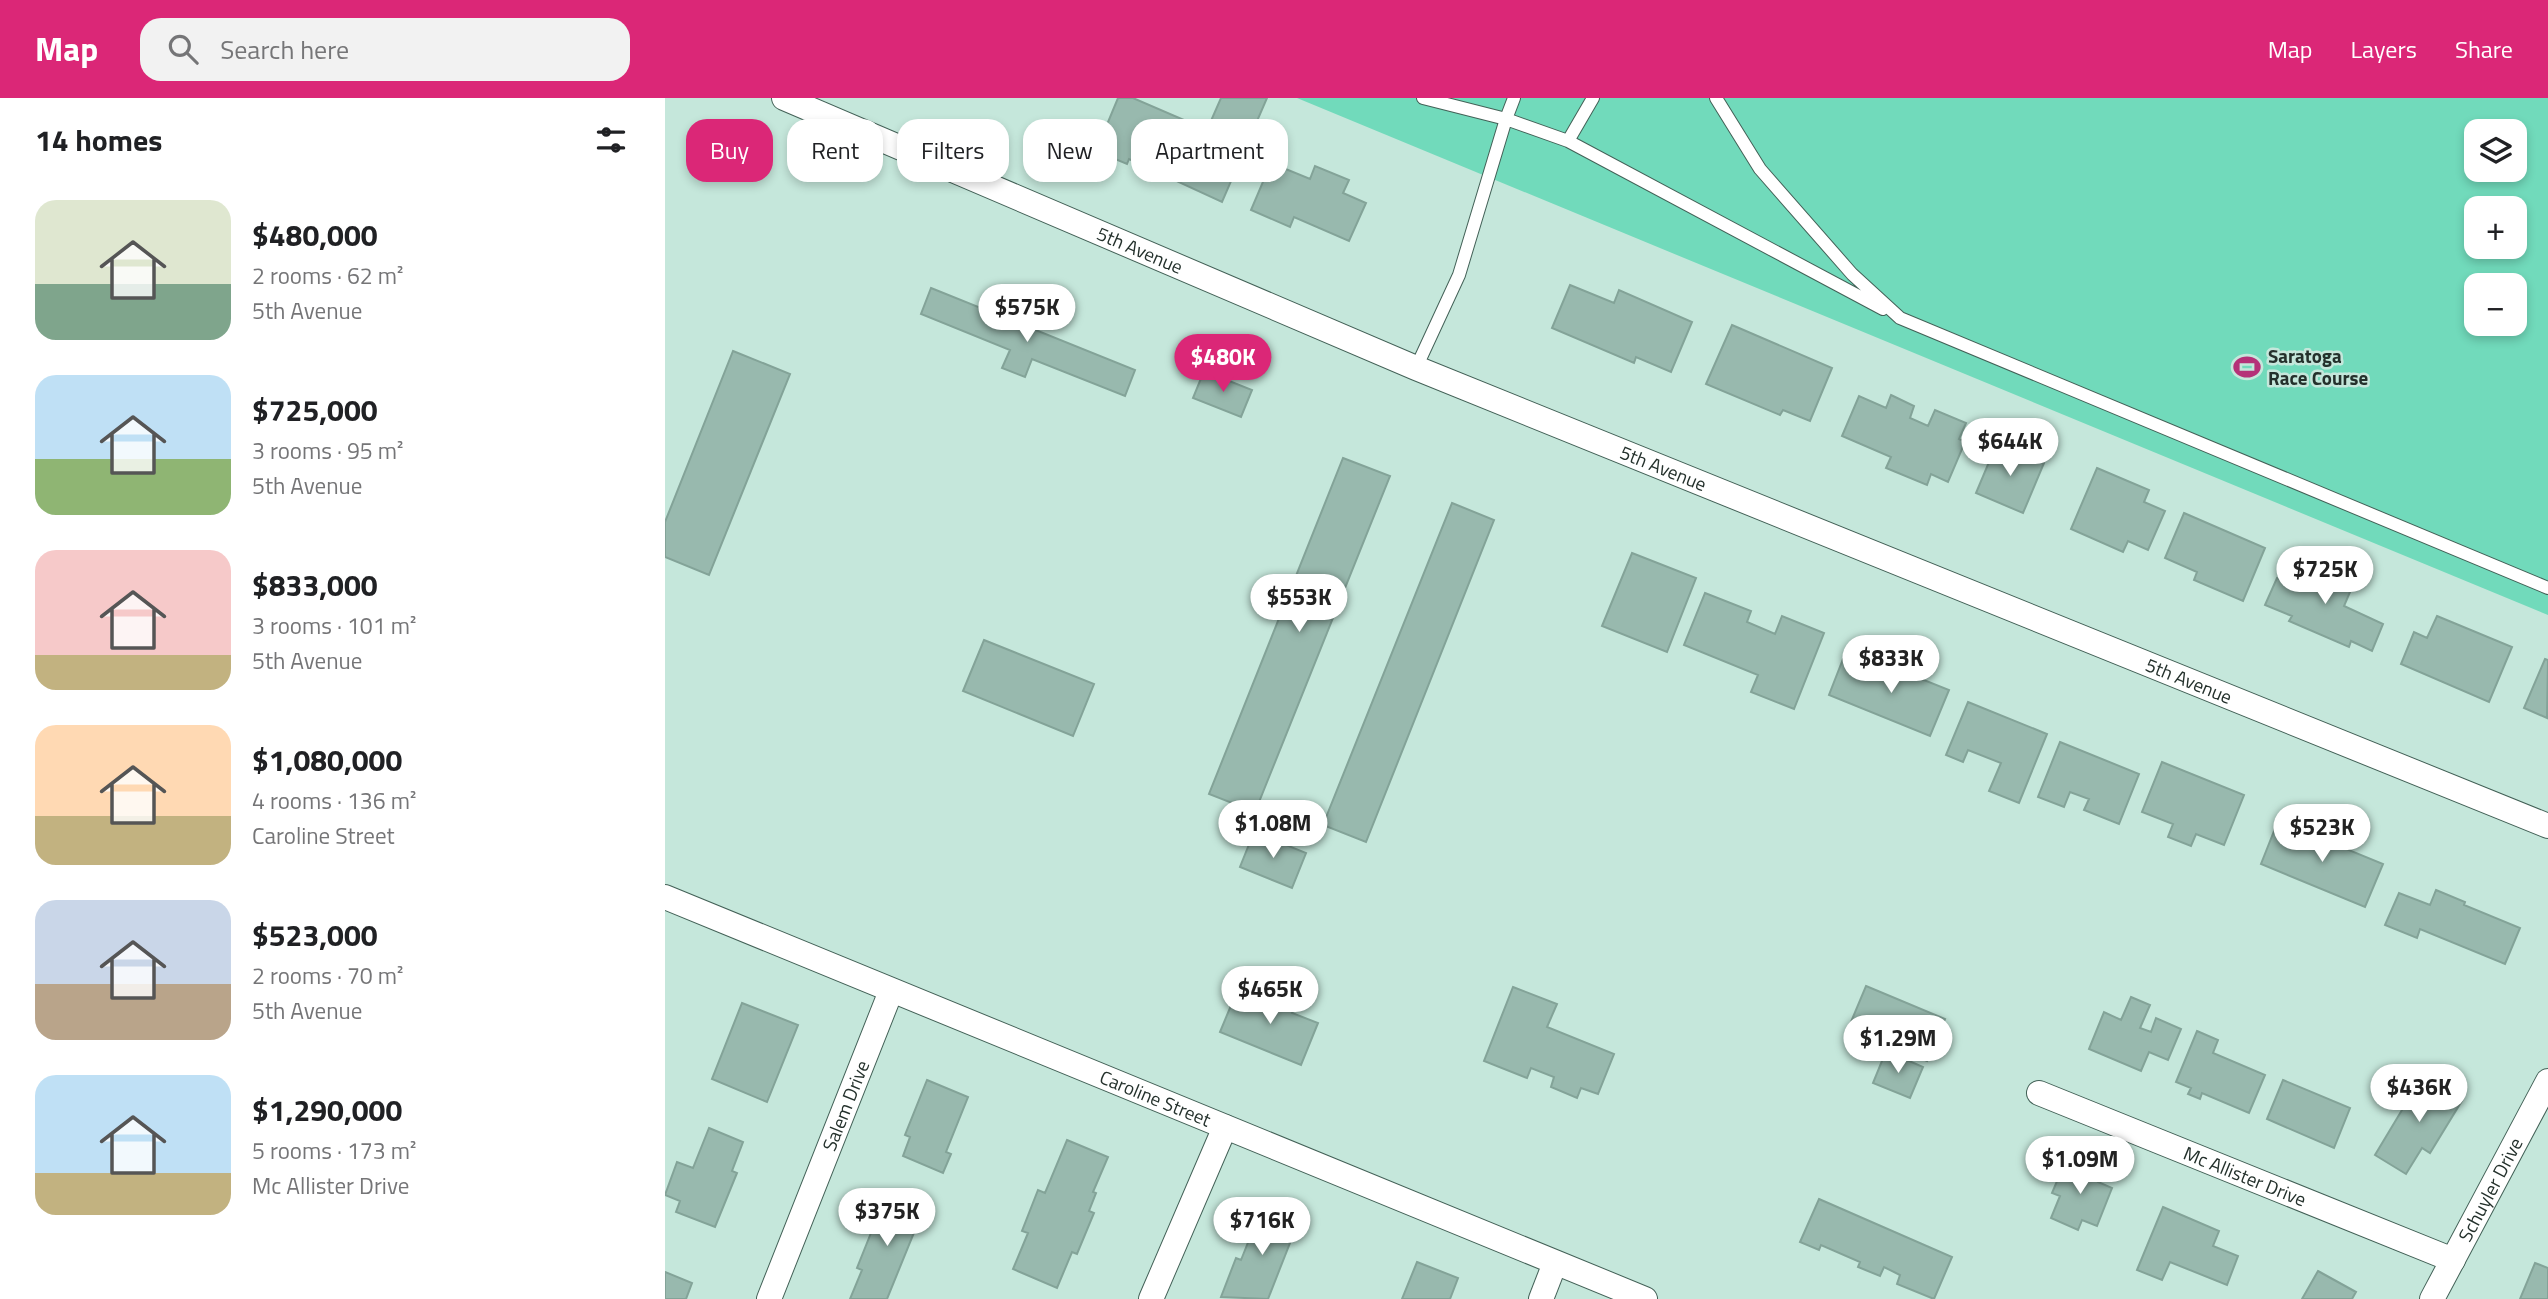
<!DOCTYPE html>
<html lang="en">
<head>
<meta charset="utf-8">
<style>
  :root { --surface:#fff; --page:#f2f2f2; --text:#202124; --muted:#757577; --accent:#db2777 }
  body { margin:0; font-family:"Titillium Web",sans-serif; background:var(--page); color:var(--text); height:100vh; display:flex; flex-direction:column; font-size:26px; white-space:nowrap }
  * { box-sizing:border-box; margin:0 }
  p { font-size:23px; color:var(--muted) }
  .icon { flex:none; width:38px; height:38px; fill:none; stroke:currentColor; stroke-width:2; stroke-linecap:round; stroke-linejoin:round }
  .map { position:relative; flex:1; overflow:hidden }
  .side { display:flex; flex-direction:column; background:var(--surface); width:665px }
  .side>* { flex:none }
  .hud { position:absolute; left:21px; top:21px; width:665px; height:63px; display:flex; gap:14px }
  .controls { position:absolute; left:1799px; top:21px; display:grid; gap:14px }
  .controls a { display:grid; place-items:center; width:63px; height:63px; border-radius:14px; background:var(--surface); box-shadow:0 4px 10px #0003; font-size:35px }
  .price { position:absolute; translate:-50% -60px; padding:0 16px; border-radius:24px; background:#fff; color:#222; font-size:23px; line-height:46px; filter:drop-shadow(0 2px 4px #0008) }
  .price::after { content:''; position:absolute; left:50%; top:42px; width:21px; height:16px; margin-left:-10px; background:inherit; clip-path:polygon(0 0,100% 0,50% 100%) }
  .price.selected { background:var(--accent); color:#fff }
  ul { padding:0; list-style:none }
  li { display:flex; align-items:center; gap:21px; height:175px; padding:0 35px }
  li span { display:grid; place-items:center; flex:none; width:196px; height:140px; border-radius:21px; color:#555 }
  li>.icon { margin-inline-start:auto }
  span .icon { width:84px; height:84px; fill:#fffc; stroke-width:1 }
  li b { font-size:30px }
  h2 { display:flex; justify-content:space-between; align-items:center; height:84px; padding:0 35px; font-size:30px }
  .chip { padding:0 24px; border-radius:21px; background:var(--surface); box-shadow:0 4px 10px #0003; font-size:24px; line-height:63px }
  .chip.selected { background:var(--accent); color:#fff }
  header { display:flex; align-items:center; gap:42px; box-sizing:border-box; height:98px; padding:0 35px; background:var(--accent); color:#fff }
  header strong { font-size:33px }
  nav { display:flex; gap:38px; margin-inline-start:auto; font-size:24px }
  .search { width:490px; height:63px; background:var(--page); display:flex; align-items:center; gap:18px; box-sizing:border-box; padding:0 24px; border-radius:21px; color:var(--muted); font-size:26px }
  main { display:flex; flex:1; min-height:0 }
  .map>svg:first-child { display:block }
  .green { fill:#71dabb; fill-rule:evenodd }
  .building { fill:#98b9ae; stroke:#83a398; stroke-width:2 }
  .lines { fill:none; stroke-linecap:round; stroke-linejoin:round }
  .lane-casing { stroke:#436157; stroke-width:14 }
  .street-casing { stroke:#436157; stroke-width:26 }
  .lane { stroke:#fff; stroke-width:12 }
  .street { stroke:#fff; stroke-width:24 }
  .labels { text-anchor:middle; stroke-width:5; stroke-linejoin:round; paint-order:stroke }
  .street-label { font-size:19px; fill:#24312c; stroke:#c5e7db }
  .poi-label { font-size:19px; font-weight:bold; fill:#24312c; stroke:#c5e7db; text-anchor:start }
</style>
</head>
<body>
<header>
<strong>Map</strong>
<div class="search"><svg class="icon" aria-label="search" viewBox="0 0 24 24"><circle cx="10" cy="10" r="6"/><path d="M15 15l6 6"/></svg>Search here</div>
<nav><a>Map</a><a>Layers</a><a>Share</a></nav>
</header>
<main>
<section class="side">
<h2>14 homes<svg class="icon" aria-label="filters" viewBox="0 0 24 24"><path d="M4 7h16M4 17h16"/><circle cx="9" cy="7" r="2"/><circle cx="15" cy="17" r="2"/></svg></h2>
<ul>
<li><span style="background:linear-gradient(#dfe7d0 60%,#7fa58c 0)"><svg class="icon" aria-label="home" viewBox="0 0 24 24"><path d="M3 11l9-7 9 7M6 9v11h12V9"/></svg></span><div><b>$480,000</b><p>2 rooms · 62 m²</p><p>5th Avenue</p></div></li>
<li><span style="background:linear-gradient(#bfe0f5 60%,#8fb573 0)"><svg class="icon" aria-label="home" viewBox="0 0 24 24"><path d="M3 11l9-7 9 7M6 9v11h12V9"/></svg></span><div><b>$725,000</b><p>3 rooms · 95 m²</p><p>5th Avenue</p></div></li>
<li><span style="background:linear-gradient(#f6c9c9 75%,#c2b280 0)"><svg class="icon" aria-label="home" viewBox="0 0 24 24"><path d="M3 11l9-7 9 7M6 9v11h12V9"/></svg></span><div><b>$833,000</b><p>3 rooms · 101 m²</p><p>5th Avenue</p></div></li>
<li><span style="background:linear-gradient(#ffd9b3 65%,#c2b280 0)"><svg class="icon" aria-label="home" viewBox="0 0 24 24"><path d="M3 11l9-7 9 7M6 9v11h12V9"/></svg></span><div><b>$1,080,000</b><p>4 rooms · 136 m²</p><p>Caroline Street</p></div></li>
<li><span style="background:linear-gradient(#c9d6e8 60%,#b9a48a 0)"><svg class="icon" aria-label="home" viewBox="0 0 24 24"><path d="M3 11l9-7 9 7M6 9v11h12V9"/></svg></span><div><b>$523,000</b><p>2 rooms · 70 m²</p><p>5th Avenue</p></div></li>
<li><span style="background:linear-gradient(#bfe0f5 70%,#c2b280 0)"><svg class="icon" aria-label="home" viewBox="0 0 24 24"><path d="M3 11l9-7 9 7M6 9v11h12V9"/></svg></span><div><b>$1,290,000</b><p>5 rooms · 173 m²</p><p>Mc Allister Drive</p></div></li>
</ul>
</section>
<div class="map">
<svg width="1883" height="1201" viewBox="0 0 1883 1201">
  <rect width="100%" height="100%" fill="#c5e7db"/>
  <!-- green -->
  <path class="green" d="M632,0H1883V517ZM1811,33H1850V72H1811ZM1811,110H1850V149H1811ZM1811,187H1850V226H1811Z"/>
  <!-- building -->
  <path class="building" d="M453,0H468L542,32L556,0H602L557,104L464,61L462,66L431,53Z
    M606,65L645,81L650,68L684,82L678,95L701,105L684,143L629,119L625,129L586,112Z
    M905,187L949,205L954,192L1027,224L1006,274L971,259L969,265L887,230Z
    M266,190L470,272L460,298L367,261L360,279L337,270L345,252L256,216Z
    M1067,227L1167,270L1145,323L1118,312L1115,317L1041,286Z
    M68,253L125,276L44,477L0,459V424Z
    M539,273L587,292L576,319L528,300Z
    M1226,297L1249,308L1245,320L1263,328L1270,312L1301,325L1294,341L1300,344L1283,384L1266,376L1262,387L1221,370L1226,359L1177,338L1194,298L1221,310Z
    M1332,345L1379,365L1358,415L1311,395Z
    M678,360L725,378L590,714L544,696Z
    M1432,370L1484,392L1479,404L1500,413L1483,452L1463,443L1458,454L1406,431Z
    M787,405L829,422L701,744L658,727Z
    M1519,415L1600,450L1578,503L1529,482L1532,474L1500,460Z
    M967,455L1031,480L1002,554L937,528Z
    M1644,460L1691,480L1679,508L1718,526L1707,553L1686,543L1684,549L1624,523L1627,518L1600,507L1612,480L1632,488Z
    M1040,495L1086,513L1082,524L1110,536L1117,518L1159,535L1129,611L1086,594L1093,577L1019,547Z
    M1772,518L1847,549L1824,604L1736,566L1749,534L1762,540Z
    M319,542L429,586L408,638L298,593Z
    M1178,561L1205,572L1209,562L1284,592L1265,638L1164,597Z
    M1880,561L1883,562L1882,620L1859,610Z
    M1303,604L1382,636L1354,705L1324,693L1336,665L1303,652L1298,664L1281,657Z
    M1395,644L1474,676L1454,726L1419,712L1424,701L1405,694L1399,709L1373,699Z
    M1497,664L1579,697L1559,747L1531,736L1526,748L1503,739L1508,726L1477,714Z
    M1613,723L1718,766L1700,809L1596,766Z
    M589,734L641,755L627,790L575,769Z
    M1771,792L1800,804L1799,807L1855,830L1840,866L1755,831L1752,840L1720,827L1734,795L1765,807Z
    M1201,888L1280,921L1262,963L1183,931Z
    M848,889L892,906L882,929L949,956L933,996L916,990L912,1000L886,989L889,979L866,970L862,980L819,963Z
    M572,893L606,906L610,895L632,903L627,915L653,925L636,967L555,934Z
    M1466,899L1485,907L1475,930L1486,934L1491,920L1516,931L1503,962L1484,954L1476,973L1424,951L1439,914L1456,922Z
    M77,905L133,927L102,1004L47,981Z
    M1532,933L1553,942L1548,955L1600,977L1584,1015L1537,995L1535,1001L1523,996L1526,990L1511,984Z
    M1221,953L1258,969L1245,1000L1208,985Z
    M1758,977L1798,1001L1765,1055L1757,1050L1741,1076L1710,1057Z
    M262,982L303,999L281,1054L286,1056L278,1075L238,1058L245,1039L240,1037Z
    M1618,982L1685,1010L1669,1050L1602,1021Z
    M44,1030L78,1044L67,1073L72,1075L50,1129L11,1114L15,1103L0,1097L12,1064L28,1070Z
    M402,1042L443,1059L428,1094L431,1095L424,1113L429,1115L412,1156L407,1154L392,1190L348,1171L363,1135L357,1133L373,1092L380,1095Z
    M1410,1063L1437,1074L1433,1084L1447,1090L1432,1128L1417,1122L1413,1132L1386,1120L1395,1098L1387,1095L1398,1069L1405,1072Z
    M222,1095L259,1110L222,1201H185L197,1172L192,1170Z
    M1154,1101L1287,1159L1269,1201L1232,1186L1235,1177L1219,1169L1215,1178L1193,1169L1195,1164L1156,1147L1154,1152L1135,1144Z
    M598,1107L634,1122L603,1201L556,1199L571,1160L576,1162Z
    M1498,1109L1554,1133L1548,1148L1573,1158L1562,1187L1505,1164L1497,1182L1472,1172Z
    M752,1164L793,1180L785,1201H737Z
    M1870,1165L1883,1170V1201H1855Z
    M1653,1173L1691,1194L1687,1201H1637Z
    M0,1174L27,1185L21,1201H0Z"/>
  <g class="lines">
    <defs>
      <path id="lane" d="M758,0L841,21L849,0
        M1051,0L1095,71L1187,176L1235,220L1883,490
        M903,43L928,0
        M751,270L794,177L841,21L903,43L1218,211"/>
      <g id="street">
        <path id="s1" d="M119,0L751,270L1883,728"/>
        <path id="s2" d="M0,799L980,1201"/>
        <path id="s3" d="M1374,995L1788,1162"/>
        <path id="s4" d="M104,1201L226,893"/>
        <path d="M486,1201L560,1029"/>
        <path d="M876,1201L890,1165"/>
        <path id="s5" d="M1767,1201L1883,983"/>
      </g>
    </defs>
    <!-- lane casing -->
    <use href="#lane" class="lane-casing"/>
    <!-- street casing -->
    <use href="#street" class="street-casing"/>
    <!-- lane -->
    <use href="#lane" class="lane"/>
    <!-- street -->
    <use href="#street" class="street"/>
  </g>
  <!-- icons -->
  <defs>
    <symbol id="stadium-bare" viewBox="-9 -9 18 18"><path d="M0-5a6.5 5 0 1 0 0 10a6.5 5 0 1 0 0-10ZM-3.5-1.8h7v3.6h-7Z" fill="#b53178" stroke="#c5e7db" stroke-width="2.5" paint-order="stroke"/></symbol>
  </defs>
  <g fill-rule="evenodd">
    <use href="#stadium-bare" x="1563" y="250" width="38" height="38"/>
  </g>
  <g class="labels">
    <!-- street labels -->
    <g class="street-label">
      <text dy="7" stroke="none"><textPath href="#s1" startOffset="387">5th Avenue</textPath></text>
      <text dy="7" stroke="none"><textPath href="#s1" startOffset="954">5th Avenue</textPath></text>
      <text dy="7" stroke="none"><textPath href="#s1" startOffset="1521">5th Avenue</textPath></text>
      <text dy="7" stroke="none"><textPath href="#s2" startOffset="530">Caroline Street</textPath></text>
      <text dy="7" stroke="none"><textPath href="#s4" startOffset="208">Salem Drive</textPath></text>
      <text dy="7" stroke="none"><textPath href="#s3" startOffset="222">Mc Allister Drive</textPath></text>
      <text dy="7" stroke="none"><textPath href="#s5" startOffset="124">Schuyler Drive</textPath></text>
    </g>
    <!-- poi labels -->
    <g class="poi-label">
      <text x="1603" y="265">Saratoga<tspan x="1603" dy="22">Race Course</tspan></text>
    </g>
  </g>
</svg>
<div class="controls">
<a><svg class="icon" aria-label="layers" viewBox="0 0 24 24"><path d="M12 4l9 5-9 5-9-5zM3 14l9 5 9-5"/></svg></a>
<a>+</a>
<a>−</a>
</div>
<b class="price" style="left:362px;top:246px">$575K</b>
<b class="price selected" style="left:558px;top:296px">$480K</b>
<b class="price" style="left:1345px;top:380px">$644K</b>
<b class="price" style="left:1660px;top:508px">$725K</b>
<b class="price" style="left:634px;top:536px">$553K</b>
<b class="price" style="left:1226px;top:597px">$833K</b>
<b class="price" style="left:608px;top:762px">$1.08M</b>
<b class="price" style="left:1657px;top:766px">$523K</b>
<b class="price" style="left:605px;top:928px">$465K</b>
<b class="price" style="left:1233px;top:977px">$1.29M</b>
<b class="price" style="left:1754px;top:1026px">$436K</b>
<b class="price" style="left:1415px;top:1098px">$1.09M</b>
<b class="price" style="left:222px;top:1150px">$375K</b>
<b class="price" style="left:597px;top:1159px">$716K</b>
<div class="hud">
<a class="chip selected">Buy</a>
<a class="chip">Rent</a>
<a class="chip">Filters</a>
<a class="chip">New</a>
<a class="chip">Apartment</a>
</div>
</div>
</main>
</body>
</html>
